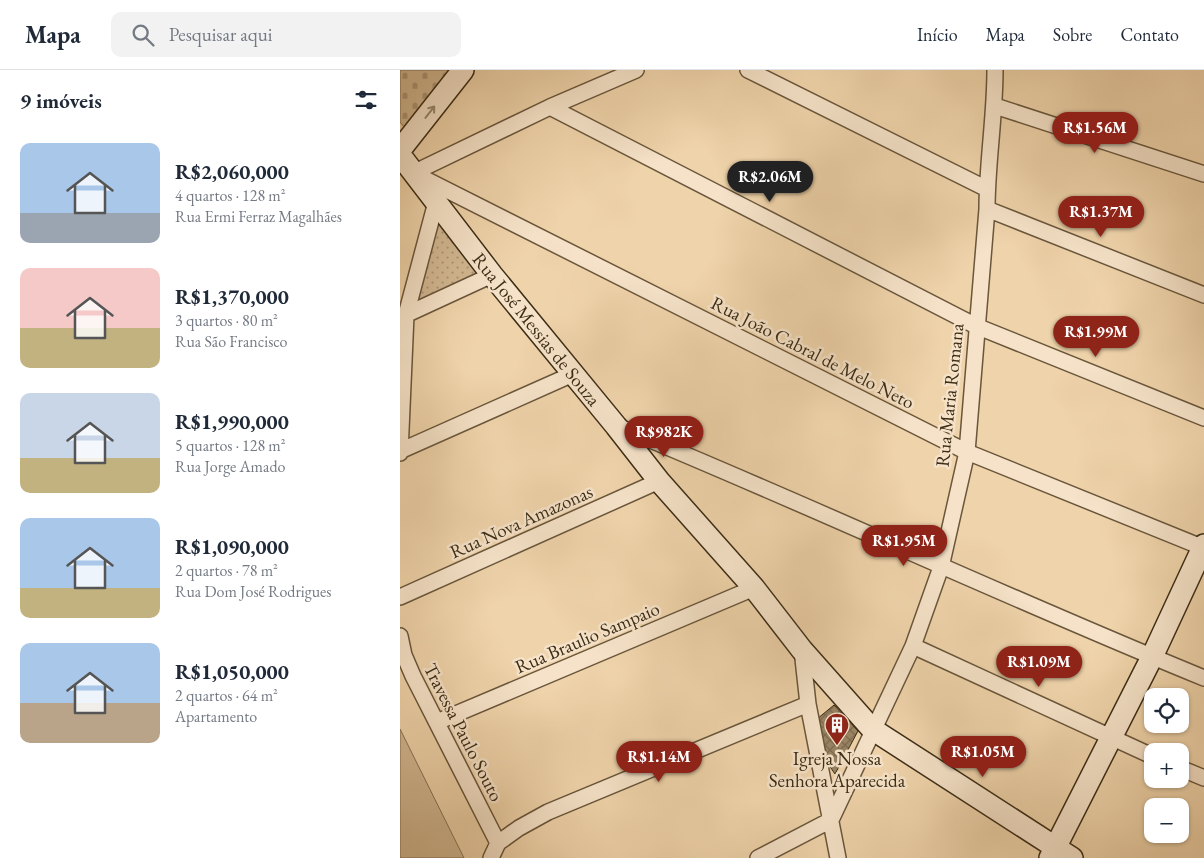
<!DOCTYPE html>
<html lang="pt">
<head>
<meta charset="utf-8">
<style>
  :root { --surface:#fff; --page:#f2f2f3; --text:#1f2937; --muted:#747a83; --line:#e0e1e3; --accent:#8f2418 }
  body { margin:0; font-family:"EB Garamond",serif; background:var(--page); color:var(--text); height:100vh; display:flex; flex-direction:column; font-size:19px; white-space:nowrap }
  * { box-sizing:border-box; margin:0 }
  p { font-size:16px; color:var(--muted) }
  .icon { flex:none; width:28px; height:28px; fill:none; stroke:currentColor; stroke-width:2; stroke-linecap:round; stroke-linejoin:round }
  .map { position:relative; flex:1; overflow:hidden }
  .side { display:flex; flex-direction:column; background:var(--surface); width:400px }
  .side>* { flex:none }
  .tools { position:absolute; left:744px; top:618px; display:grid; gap:10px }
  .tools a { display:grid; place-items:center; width:45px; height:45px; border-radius:10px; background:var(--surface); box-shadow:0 1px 4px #0004; font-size:25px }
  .price { position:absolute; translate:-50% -42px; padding:0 11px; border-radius:18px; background:var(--accent); color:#fff; font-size:16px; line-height:32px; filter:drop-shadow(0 1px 2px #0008) }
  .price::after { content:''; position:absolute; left:50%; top:30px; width:15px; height:11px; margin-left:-8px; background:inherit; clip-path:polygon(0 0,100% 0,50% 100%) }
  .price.on { background:#222; color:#fff }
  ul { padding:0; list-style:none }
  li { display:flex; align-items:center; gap:15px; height:125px; padding:0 20px }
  li span { display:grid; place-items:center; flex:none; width:140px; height:100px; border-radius:10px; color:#555 }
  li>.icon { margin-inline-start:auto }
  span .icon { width:60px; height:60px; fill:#fffc; stroke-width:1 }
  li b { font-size:21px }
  h2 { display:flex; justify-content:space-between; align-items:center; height:60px; padding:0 20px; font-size:21px }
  header { display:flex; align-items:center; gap:30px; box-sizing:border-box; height:70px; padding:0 25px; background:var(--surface); border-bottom:1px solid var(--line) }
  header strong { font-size:24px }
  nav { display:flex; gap:28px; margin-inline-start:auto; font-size:18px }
  .search { width:350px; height:45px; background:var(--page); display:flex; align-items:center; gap:12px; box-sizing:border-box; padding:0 18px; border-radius:10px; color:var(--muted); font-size:19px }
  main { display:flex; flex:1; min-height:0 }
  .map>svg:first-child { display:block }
  .cemetery { fill:url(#cemetery-stones); stroke:#867254 }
  .park { fill:url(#park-dots); stroke:#867254 }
  .pitch { fill:#d1b791; stroke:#867254 }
  .building { fill:url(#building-cross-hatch); stroke:#3c2d16 }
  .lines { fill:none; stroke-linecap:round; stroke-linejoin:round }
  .street-casing { stroke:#69563b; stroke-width:18 }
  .secondary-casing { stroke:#3c2d16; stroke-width:24 }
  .street { stroke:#f5e2c8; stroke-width:15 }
  .secondary { stroke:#f5e2c8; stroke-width:21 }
  .oneway { stroke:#98886f }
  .labels { text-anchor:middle; stroke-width:5; stroke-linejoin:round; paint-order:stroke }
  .street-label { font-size:19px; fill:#3c2d16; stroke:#f5e2c8 }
  .poi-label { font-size:19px; fill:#3c2d16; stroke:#f5e2c8 }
</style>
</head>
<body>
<header>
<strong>Mapa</strong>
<div class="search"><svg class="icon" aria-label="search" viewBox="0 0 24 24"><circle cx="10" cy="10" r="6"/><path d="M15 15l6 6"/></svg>Pesquisar aqui</div>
<nav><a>Início</a><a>Mapa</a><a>Sobre</a><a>Contato</a></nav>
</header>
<main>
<section class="side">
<h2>9 imóveis<svg class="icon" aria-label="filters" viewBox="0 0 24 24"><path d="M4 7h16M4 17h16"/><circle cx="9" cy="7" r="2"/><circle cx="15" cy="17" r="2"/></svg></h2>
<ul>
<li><span style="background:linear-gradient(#a9c7e8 70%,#9aa5b1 0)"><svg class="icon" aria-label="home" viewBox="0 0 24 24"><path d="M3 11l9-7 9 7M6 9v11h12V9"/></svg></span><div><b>R$2,060,000</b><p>4 quartos · 128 m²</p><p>Rua Ermi Ferraz Magalhães</p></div></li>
<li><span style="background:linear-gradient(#f6c9c9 60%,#c2b280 0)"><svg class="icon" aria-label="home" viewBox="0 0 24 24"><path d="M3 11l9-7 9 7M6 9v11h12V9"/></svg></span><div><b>R$1,370,000</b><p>3 quartos · 80 m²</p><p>Rua São Francisco</p></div></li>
<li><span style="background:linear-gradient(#c9d6e8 65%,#c2b280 0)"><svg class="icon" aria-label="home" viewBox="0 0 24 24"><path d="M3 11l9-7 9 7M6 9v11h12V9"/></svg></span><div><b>R$1,990,000</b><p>5 quartos · 128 m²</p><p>Rua Jorge Amado</p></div></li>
<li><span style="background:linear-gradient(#a9c7e8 70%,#c2b280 0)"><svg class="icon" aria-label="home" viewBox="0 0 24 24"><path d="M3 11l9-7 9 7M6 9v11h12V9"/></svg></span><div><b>R$1,090,000</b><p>2 quartos · 78 m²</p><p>Rua Dom José Rodrigues</p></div></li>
<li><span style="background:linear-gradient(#a9c7e8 60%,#b9a48a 0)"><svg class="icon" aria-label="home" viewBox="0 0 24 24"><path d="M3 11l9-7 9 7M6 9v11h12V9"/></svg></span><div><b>R$1,050,000</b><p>2 quartos · 64 m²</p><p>Apartamento</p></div></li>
</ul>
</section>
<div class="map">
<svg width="804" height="788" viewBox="0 0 804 788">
  <defs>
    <pattern id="cemetery-stones" width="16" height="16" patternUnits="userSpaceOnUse" patternTransform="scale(1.25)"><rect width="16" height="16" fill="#d1b791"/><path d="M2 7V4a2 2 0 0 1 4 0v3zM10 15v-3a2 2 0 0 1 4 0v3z" fill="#ab9575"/></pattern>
    <pattern id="park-dots" width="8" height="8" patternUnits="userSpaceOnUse" patternTransform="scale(1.25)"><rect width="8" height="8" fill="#d1b791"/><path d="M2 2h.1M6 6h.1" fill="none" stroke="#ab9575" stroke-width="1.8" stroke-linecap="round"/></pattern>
    <pattern id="building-cross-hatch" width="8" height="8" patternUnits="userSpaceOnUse" patternTransform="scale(1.25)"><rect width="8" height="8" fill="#998363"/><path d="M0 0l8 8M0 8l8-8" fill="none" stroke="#7e6c51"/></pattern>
  </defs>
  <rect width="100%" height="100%" fill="#efd3aa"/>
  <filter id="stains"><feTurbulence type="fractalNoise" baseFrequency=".004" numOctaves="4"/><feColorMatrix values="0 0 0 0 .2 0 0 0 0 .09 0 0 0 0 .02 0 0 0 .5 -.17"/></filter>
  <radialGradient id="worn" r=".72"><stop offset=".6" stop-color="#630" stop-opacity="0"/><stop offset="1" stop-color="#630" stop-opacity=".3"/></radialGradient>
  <!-- cemetery -->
  <path class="cemetery" d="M0,0H52L4,57L0,52Z"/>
  <!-- park -->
  <path class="park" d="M36,132L92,205L6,244Z"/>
  <!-- pitch -->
  <path class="pitch" d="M0,659L64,788H0Z"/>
  <!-- building -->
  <path class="building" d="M434,635L458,661L435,704L426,691L417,649Z"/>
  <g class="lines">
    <defs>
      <path id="street" d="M348,0L587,119
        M595,36L804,104
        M150,37L576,256L804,348
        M13,103L150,37L236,0
        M19,106L567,382L804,478
        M587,139L804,225
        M1,247L92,205
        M217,356C414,437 607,528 804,608
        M0,381L173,304
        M0,383L6,245L36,132
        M0,527L259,411
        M0,566L4,585L13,606L98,773
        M513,576L752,686
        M402,580L408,634L438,788
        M37,652L354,518
        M780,698L804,708
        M91,788L98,773L119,758L148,742L408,634
        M358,788L431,750L513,576L541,497L567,382L587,139C587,93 595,47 595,0"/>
      <path id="secondary" d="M0,80L63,0
        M0,85L92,205L216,356L259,411L354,518L402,580L472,659L672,788
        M650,788L752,587L804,475"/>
    </defs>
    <!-- street casing -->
    <use href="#street" class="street-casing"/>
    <!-- secondary casing -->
    <use href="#secondary" class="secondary-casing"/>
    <!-- street -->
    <use href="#street" class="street"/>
    <!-- secondary -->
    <use href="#secondary" class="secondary"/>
  </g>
  <!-- one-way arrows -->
  <defs><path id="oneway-shaft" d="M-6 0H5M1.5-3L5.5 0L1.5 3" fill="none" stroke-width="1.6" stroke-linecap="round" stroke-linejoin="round" transform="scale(1.25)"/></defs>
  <use class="oneway" href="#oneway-shaft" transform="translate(30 42) rotate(-52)"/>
  <!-- icons -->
  <defs>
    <symbol id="building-pin" viewBox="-11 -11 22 30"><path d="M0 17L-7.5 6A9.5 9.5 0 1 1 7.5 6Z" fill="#8f2418" stroke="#f5e2c8"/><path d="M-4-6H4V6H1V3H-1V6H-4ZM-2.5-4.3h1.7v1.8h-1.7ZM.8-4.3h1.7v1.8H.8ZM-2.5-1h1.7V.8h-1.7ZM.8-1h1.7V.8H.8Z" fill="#fff"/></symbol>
  </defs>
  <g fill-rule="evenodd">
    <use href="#building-pin" x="423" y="641" width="28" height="38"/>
  </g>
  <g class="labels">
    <!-- street labels -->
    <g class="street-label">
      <text transform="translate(137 259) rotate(51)" y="7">Rua José Messias de Souza</text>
      <text transform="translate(413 282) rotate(27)" y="7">Rua João Cabral de Melo Neto</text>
      <text transform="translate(549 325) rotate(-84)" y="7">Rua Maria Romana</text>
      <text transform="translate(121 451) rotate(-24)" y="7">Rua Nova Amazonas</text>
      <text transform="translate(187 567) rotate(-23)" y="7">Rua Braulio Sampaio</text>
      <text transform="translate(64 662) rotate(63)" y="7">Travessa Paulo Souto</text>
    </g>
    <!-- poi labels -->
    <g class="poi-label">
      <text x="437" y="695">Igreja Nossa<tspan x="437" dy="22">Senhora Aparecida</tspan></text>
    </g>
  </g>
  <rect width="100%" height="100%" filter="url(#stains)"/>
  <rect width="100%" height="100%" fill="url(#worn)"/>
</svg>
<div class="tools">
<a><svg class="icon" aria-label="locate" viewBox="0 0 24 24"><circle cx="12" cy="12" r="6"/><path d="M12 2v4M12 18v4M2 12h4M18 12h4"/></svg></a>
<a>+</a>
<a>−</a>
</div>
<b class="price" style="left:695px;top:84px">R$1.56M</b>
<b class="price on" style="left:370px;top:133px">R$2.06M</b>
<b class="price" style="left:701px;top:168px">R$1.37M</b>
<b class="price" style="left:696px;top:288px">R$1.99M</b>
<b class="price" style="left:264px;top:388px">R$982K</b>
<b class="price" style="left:504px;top:497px">R$1.95M</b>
<b class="price" style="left:639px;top:618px">R$1.09M</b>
<b class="price" style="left:583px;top:708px">R$1.05M</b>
<b class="price" style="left:259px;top:713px">R$1.14M</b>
</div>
</main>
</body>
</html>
